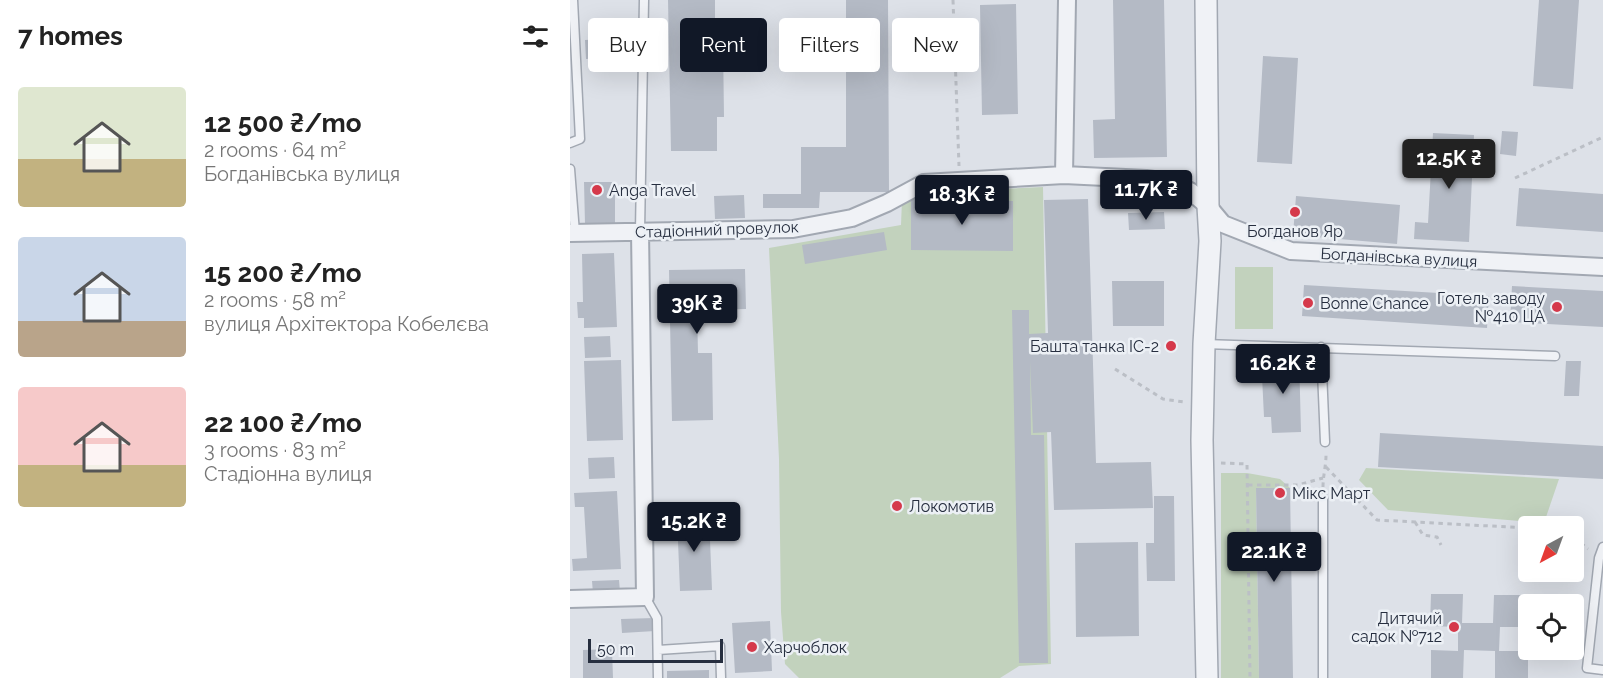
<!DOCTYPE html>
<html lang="en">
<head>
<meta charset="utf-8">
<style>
  :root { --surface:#fff; --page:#f6f6f6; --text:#222; --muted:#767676; --accent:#111827 }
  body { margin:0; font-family:Raleway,sans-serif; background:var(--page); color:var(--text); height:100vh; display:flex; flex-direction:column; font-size:22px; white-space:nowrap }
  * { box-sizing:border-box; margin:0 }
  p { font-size:20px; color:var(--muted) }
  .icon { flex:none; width:33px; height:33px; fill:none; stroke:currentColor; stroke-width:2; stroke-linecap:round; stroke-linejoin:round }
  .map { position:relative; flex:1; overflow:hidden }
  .drawer { display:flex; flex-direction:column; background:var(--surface); width:570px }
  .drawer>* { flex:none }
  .hud { position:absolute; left:18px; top:18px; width:570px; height:54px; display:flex; gap:12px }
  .needle { width:39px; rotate:221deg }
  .controls { position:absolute; left:948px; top:516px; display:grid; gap:12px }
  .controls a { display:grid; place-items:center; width:66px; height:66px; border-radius:6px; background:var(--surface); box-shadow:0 6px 24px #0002; font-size:30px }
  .scale { position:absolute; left:18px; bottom:15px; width:135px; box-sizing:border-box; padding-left:6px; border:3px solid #262e3f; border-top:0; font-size:16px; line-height:21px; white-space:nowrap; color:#262e3f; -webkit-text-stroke:4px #ecf0f5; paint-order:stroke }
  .price { position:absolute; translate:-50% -51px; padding:0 14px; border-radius:6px; background:var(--accent); color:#fff; font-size:20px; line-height:39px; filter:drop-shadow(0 2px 3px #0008) }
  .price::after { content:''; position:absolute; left:50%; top:36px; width:18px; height:14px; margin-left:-9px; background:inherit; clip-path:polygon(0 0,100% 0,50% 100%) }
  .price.on { background:#222; color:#fff }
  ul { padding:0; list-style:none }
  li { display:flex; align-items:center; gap:18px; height:150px; padding:0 18px }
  li span { display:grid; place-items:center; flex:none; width:168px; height:120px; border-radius:6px; color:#555 }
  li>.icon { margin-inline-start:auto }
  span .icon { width:72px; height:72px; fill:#fffc; stroke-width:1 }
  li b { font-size:26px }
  h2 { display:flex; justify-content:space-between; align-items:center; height:72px; padding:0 18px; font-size:26px }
  .pill { padding:0 21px; border-radius:6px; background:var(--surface); box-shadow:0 6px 24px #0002; font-size:21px; line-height:54px }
  .pill.on { background:var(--accent); color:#fff }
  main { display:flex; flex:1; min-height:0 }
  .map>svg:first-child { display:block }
  .green { fill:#c2d2bd }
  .building { fill:#b4bac5 }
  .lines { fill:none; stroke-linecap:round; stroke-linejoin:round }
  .service-casing { stroke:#a2a8b2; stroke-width:11 }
  .minor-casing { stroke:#a2a8b2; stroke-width:20 }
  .tertiary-casing { stroke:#a2a8b2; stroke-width:24 }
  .path { stroke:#bbbfc6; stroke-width:3; stroke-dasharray:4.5 4.5; stroke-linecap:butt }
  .service { stroke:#f0f2f6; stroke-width:8 }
  .minor { stroke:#f0f2f6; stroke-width:16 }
  .tertiary { stroke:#f0f2f6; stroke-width:21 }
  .poi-dot { fill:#d5394b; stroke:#ecf0f5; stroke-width:2 }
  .labels { text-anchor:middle; stroke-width:5; stroke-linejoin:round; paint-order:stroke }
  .poi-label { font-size:16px; fill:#262e3f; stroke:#ecf0f5; text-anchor:start }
  .street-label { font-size:16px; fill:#262e3f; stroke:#ecf0f5 }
</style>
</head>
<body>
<main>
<section class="drawer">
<h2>7 homes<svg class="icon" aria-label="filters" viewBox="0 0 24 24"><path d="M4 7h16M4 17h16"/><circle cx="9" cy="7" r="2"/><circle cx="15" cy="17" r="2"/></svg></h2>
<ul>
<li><span style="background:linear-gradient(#dfe7d0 60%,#c2b280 0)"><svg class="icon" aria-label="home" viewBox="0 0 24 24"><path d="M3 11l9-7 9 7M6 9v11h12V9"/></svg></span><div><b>12 500 ₴/mo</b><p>2 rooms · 64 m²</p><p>Богданівська вулиця</p></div></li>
<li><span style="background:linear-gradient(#c9d6e8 70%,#b9a48a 0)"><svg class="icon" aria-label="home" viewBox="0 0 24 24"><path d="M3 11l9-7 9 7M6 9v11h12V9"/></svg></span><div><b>15 200 ₴/mo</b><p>2 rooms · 58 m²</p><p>вулиця Архітектора Кобелєва</p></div></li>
<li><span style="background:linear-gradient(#f6c9c9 65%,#c2b280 0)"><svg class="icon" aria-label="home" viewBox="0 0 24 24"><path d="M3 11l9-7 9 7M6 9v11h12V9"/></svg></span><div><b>22 100 ₴/mo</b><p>3 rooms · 83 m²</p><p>Стадіонна вулиця</p></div></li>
</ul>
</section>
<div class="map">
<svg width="1033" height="678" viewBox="0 0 1033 678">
  <rect width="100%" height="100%" fill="#dde1e8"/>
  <!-- green -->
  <path class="green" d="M473,187L481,664L449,666L430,678H229L215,664L211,612L209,459L199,248L331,225L332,200L344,193Z
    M665,267H703V329H665Z
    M796,468L989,479L974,523L818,510L789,480Z
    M651,473H677L710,479L720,488H686L689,678H651Z"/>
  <!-- building -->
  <path class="building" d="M98,0H145V43H153L154,117H147V151H101Z
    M276,0H318L319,192H250L249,208H193V194H231V147H276Z
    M543,0H594L597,157L524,158L523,120L545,119Z
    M969,0H1009L1003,89L963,86Z
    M446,4L448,114L412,115L410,5Z
    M32,39V58L16,59L15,40Z
    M693,56L728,58L722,164L687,162Z
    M932,131L948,132L946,156L930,154Z
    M863,133L904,135L899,242L844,239L845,222L858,223Z
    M14,182H45V224H15Z
    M949,188L1033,194V232L946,226Z
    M174,195L175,218L145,219L144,196Z
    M726,196L830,205L827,244L723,235Z
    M518,199L526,463L581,462L583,508L484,510L481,432L463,433L460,361L461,435H474L478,663H449L442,310H459V334L478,333L474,200Z
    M341,200L443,201V251L341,250Z
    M594,212L595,229L559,230L558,213Z
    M314,232L317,250L235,264L232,245Z
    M44,253L47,327L14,328V318H8L7,302H13L12,254Z
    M175,269L176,309L127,310L128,353H142L143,420L102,421L99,270Z
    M542,281H594V326H543Z
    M734,285L919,296L917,328L732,316Z
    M942,286L1033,291V327L940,322Z
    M40,336L41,357L15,358L14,337Z
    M729,356L731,432L702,433L701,417H694L692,376L701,375V357Z
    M51,360L53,440L17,441L14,361Z
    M996,361H1011L1009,396H994Z
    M810,433L1033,446V479L808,467Z
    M44,457L45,478L19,479L18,458Z
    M686,488H720L723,678H689Z
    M47,491L51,569L3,571L2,559L17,558L14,507H5L4,493Z
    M584,496H604L605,581H577L576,543H584Z
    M139,515L142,590L110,591L107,516Z
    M568,542L569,636L506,637L505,543Z
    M49,580L50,592L23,593L22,581Z
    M861,594H893L892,623H923L924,595H958V627H930L929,651H958V678H925V651L894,650L893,678H861V650L888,651V627L860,626Z
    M84,618L85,631L52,633L51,619Z
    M200,621L202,671L165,673L162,623Z
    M42,649L43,678H13V650Z
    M139,670V678H97V671Z"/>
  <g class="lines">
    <defs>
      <path id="service" d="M0,0H3L10,139L0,143
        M0,169L5,233
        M70,231L74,0
        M634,344L985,356
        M751,347L755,442
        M753,498V678
        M1033,547L1029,558L1017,668L1033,670
        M75,597L87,618L88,678
        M88,650L150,646L151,678"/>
      <path id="minor" d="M494,175L497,0
        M0,233L223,229L282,218L317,203L354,183L494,175L576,179L599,182L620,191L638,206L653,224L721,251L1033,267
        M0,599L75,597L70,231"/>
      <path id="tertiary" d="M636,0L638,206L640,241L634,344L632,440L637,678"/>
    </defs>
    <!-- service casing -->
    <use href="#service" class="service-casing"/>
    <!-- minor casing -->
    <use href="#minor" class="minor-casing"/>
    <!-- tertiary casing -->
    <use href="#tertiary" class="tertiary-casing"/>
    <!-- path -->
    <path class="path" d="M383,0L389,166
      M945,178L1033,137
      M545,369L593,399L614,402
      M651,463L677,464L680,678
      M756,467L807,520L958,528
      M678,485H728L753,478
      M753,487C753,476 756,466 756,455
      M845,522L853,535L867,537L871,545
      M1004,537L1018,549"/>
    <!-- service -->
    <use href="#service" class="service"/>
    <!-- minor -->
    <use href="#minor" class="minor"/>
    <!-- tertiary -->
    <use href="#tertiary" class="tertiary"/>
  </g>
  <!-- markers -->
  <g class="poi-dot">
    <circle cx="27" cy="190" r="6"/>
    <circle cx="725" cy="212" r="6"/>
    <circle cx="738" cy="303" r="6"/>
    <circle cx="987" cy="307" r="6"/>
    <circle cx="601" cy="346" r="6"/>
    <circle cx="710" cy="493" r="6"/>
    <circle cx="327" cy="506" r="6"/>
    <circle cx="884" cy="627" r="6"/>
    <circle cx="182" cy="647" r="6"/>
  </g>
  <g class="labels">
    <!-- poi labels -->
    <g class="poi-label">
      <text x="39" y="196">Anga Travel</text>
      <text x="725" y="237" text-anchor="middle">Богданов Яр</text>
      <text x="975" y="304" text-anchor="end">Готель заводу<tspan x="975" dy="18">№410 ЦА</tspan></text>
      <text x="750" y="309">Bonne Chance</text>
      <text x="589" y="352" text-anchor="end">Башта танка ІС-2</text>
      <text x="722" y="499">Мікс Март</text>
      <text x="339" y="512">Локомотив</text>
      <text x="872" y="624" text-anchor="end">Дитячий<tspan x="872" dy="18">садок №712</tspan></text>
      <text x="194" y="653">Харчоблок</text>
    </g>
    <!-- street labels -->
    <g class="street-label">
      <text transform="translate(147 229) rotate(-2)" y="6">Стадіонний провулок</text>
      <text transform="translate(829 257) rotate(3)" y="6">Богданівська вулиця</text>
    </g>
  </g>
</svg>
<div class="controls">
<a><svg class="needle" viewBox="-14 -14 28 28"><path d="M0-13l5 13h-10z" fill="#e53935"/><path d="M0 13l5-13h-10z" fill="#767676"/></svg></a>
<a><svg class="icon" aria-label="locate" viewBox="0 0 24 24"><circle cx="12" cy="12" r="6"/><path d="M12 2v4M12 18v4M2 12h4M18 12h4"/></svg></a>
</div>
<div class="scale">50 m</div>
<b class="price on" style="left:879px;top:190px">12.5K ₴</b>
<b class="price" style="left:576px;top:221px">11.7K ₴</b>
<b class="price" style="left:392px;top:226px">18.3K ₴</b>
<b class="price" style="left:127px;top:335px">39K ₴</b>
<b class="price" style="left:713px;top:395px">16.2K ₴</b>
<b class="price" style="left:124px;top:553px">15.2K ₴</b>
<b class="price" style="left:704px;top:583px">22.1K ₴</b>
<div class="hud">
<a class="pill">Buy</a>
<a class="pill on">Rent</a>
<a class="pill">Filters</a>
<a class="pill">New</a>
</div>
</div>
</main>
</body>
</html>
